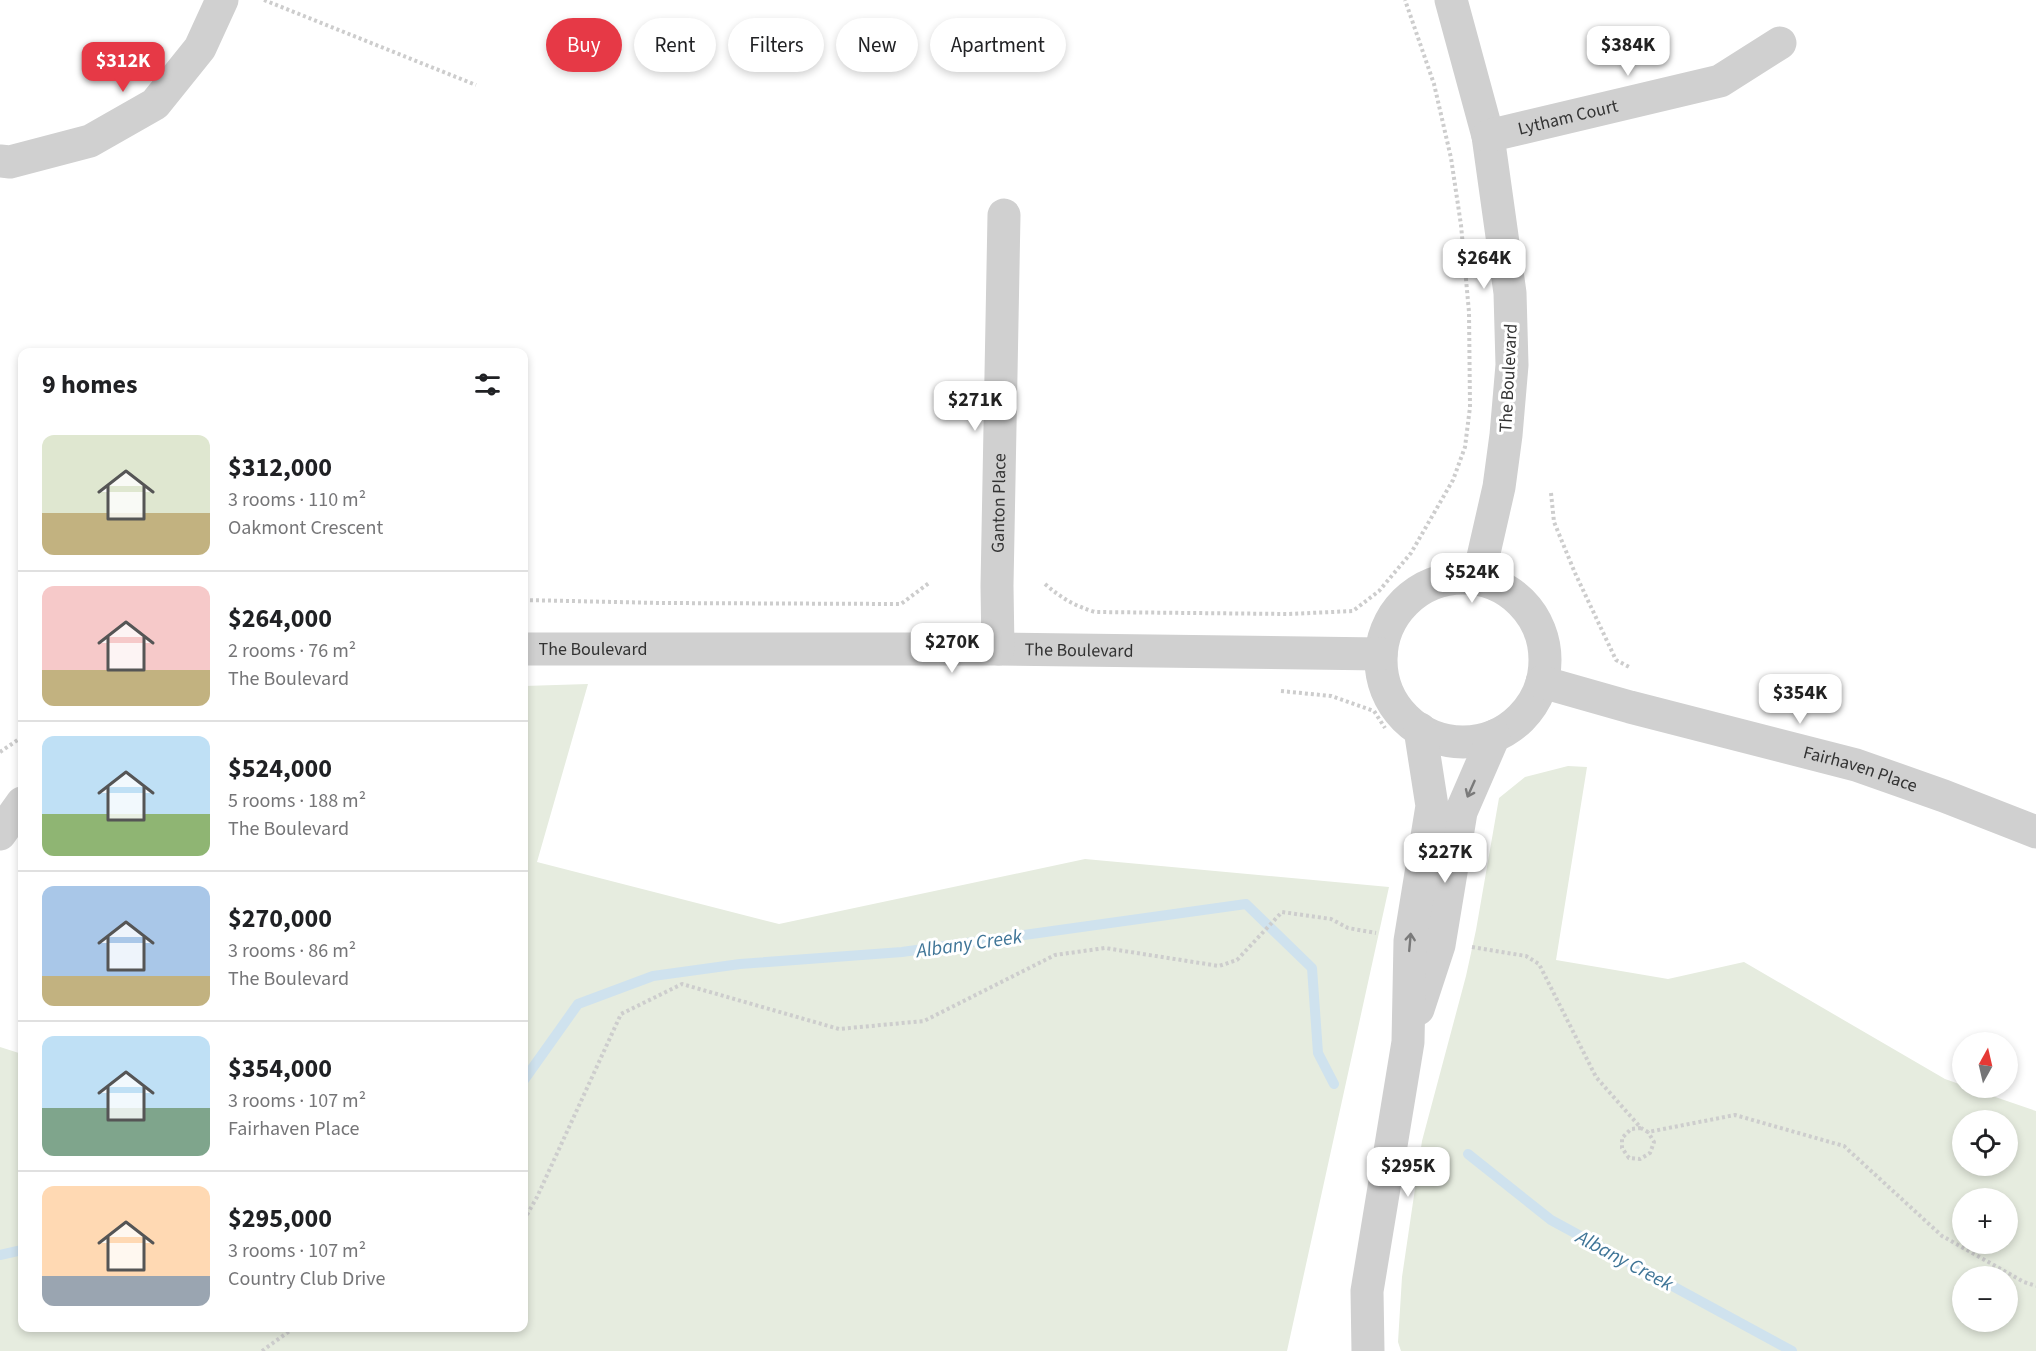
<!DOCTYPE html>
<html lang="en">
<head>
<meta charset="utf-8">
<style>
  :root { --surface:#fff; --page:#f2f2f2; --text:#202124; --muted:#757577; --line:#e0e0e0; --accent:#e63946 }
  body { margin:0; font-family:"Source Sans 3",sans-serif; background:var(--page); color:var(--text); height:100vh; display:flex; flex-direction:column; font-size:22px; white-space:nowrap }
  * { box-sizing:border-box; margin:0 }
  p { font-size:20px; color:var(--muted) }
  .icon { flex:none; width:33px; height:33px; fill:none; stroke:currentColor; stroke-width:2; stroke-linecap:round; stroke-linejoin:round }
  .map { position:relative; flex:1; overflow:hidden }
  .sheet { position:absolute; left:18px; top:348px; width:510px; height:984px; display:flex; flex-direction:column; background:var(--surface); border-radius:12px; box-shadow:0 3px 9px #0003 }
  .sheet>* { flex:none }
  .hud { position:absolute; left:546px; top:18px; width:570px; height:54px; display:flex; gap:12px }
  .needle { width:39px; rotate:8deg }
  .controls { position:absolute; left:1952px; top:1032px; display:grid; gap:12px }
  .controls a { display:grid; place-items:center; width:66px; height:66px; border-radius:50%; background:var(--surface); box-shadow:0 3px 9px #0003; font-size:30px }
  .price { position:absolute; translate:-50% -51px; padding:0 14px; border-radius:12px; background:#fff; color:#222; font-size:20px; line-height:39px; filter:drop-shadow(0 2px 3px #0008) }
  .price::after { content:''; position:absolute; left:50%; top:36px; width:18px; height:14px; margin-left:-9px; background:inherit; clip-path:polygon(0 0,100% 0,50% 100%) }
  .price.selected { background:var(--accent); color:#fff }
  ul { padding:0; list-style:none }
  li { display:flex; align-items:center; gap:18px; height:150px; padding:0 24px }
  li+li { border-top:2px solid var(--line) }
  li span { display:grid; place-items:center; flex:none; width:168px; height:120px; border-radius:12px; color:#555 }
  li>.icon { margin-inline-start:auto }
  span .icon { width:72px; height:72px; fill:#fffc; stroke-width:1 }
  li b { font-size:26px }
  h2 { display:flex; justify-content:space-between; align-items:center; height:72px; padding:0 24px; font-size:26px }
  .pill { padding:0 21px; border-radius:27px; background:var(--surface); box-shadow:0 3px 9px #0003; font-size:21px; line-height:54px }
  .pill.selected { background:var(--accent); color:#fff }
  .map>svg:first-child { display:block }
  .green { fill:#e6ecdf; fill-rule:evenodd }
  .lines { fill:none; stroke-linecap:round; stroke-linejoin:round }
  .stream { stroke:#cfe2ee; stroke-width:10 }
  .path { stroke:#cdcdcd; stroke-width:4; stroke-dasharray:3 3; stroke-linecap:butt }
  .minor { stroke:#d0d0d0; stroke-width:33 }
  .oneway { stroke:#7a7a7a }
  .labels { text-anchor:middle; stroke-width:6; stroke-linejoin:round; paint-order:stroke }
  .street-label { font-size:18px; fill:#333; stroke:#fff }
  .water-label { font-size:20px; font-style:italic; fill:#3f7597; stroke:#fff }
</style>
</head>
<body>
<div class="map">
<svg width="2036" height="1351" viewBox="0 0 2036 1351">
  <rect width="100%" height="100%" fill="#fff"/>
  <!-- green -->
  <path class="green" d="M588,684L537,862L779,924L1085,859L1389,887L1287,1351H0V1047L22,1054V1328H524V686Z
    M1568,766L1587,767L1556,960L1668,979L1744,962L1945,1079L1962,1085V1088H1969L2036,1111V1351H1401L1398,1342L1402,1277L1422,1141L1466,976L1476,930L1499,798L1525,777ZM2007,1120V1166H1962V1120ZM1962,1198H2007V1244H1962ZM1962,1276H2007V1322H1962Z"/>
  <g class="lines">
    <!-- stream -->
    <path class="stream" d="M524,1080L578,1004L653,976L740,964L902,952L1246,904L1312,968L1318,1053L1334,1084
      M1468,1154L1551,1220L1792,1351
      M0,1255L22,1250"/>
    <!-- path -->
    <path class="path" d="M264,0L476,85
      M1551,493L1554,522L1575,573L1616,660L1631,668
      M1045,584C1061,598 1075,606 1095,612L1289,614L1353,611L1379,591L1411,553L1453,480L1465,447L1470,407L1469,312L1461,225L1451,158L1434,84L1405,0
      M524,600L661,603L901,604L929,583
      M1281,691L1331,696L1374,711L1385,728
      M0,752L22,737
      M1472,947L1526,956L1539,964L1596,1077L1641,1128L1648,1132L1735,1115L1844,1146L1942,1236L2024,1282L2036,1286
      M1641,1128L1631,1129L1622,1138V1148L1629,1158L1640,1159L1650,1153L1654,1142L1648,1132
      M524,1220L537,1197L621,1014L682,984L839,1029L924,1021L1055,955L1105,948L1219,966L1237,960L1282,912L1331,919L1348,928L1376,933
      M262,1351L294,1328"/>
    <!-- minor -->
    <g class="minor">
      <path d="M1451,0L1488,136L1510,293L1512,365L1506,435L1499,487L1478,579"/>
      <path id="s1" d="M1488,136L1720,81L1780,43"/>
      <path d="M0,161L10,162L90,141L155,104L200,48L222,0"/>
      <circle cx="1463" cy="660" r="82"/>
      <path id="s2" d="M524,649H998L1381,654"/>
      <path id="s3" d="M998,649L997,586L1004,215"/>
      <path id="s4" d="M1542,682L1630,707L1856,765L1944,796L2036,832"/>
      <path d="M0,834L22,803"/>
      <path d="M1418,1009L1439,945L1461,812L1494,736"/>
      <path d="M1368,1351L1367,1291L1408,1042L1410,941L1432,806L1420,729"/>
    </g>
  </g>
  <!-- one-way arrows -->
  <defs><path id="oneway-shaft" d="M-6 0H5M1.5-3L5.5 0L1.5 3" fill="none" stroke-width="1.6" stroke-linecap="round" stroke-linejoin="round" transform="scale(1.5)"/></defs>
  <g class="oneway">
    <use href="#oneway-shaft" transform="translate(1471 789) rotate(114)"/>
    <use href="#oneway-shaft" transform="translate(1410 942) rotate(-85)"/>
  </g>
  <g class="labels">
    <!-- street labels -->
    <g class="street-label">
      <text dy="6" stroke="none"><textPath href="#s1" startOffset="82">Lytham Court</textPath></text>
      <text transform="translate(1508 378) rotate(-87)" y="6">The Boulevard</text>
      <text dy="6" stroke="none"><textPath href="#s3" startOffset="146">Ganton Place</textPath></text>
      <text dy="6" stroke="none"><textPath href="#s2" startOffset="69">The Boulevard</textPath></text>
      <text dy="6" stroke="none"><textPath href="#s2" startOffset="555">The Boulevard</textPath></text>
      <text dy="6" stroke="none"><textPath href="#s4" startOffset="330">Fairhaven Place</textPath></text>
    </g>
    <!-- water labels -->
    <g class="water-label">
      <text transform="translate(969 943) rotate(-8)" y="7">Albany Creek</text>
      <text transform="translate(1625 1260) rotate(28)" y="7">Albany Creek</text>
    </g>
  </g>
</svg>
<div class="controls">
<a><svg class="needle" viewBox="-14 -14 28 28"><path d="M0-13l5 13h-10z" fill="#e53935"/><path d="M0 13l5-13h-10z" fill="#757577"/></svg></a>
<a><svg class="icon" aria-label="locate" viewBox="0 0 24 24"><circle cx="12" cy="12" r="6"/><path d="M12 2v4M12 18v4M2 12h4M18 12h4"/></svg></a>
<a>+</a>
<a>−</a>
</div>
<b class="price" style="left:1628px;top:77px">$384K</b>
<b class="price selected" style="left:123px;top:93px">$312K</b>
<b class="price" style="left:1484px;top:290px">$264K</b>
<b class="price" style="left:975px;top:432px">$271K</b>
<b class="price" style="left:1472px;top:604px">$524K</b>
<b class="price" style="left:952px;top:674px">$270K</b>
<b class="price" style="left:1800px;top:725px">$354K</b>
<b class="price" style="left:1445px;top:884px">$227K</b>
<b class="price" style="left:1408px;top:1198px">$295K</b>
<div class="hud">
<a class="pill selected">Buy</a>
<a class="pill">Rent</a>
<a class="pill">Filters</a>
<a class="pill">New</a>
<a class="pill">Apartment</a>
</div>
<section class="sheet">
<h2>9 homes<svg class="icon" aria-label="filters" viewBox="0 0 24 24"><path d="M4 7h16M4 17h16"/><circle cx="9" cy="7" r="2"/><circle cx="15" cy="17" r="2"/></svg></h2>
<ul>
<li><span style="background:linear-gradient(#dfe7d0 65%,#c2b280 0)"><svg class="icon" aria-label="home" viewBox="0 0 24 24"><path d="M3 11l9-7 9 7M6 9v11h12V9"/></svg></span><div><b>$312,000</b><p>3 rooms · 110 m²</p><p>Oakmont Crescent</p></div></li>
<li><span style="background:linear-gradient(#f6c9c9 70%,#c2b280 0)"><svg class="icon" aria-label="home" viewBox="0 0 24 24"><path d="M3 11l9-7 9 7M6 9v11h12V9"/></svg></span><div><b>$264,000</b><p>2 rooms · 76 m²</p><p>The Boulevard</p></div></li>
<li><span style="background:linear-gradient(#bfe0f5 65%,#8fb573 0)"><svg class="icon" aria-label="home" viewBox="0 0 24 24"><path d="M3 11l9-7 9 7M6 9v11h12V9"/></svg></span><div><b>$524,000</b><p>5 rooms · 188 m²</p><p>The Boulevard</p></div></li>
<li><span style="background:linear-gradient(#a9c7e8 75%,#c2b280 0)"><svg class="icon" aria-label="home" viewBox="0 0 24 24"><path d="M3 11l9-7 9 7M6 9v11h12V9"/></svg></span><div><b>$270,000</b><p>3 rooms · 86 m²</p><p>The Boulevard</p></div></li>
<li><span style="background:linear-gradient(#bfe0f5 60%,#7fa58c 0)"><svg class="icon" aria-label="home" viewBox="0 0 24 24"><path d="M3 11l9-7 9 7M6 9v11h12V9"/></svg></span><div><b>$354,000</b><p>3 rooms · 107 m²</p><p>Fairhaven Place</p></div></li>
<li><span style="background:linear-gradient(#ffd9b3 75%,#9aa5b1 0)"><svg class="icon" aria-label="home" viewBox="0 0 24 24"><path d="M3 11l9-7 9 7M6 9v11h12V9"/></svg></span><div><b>$295,000</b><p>3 rooms · 107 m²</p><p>Country Club Drive</p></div></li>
</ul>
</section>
</div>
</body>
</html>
